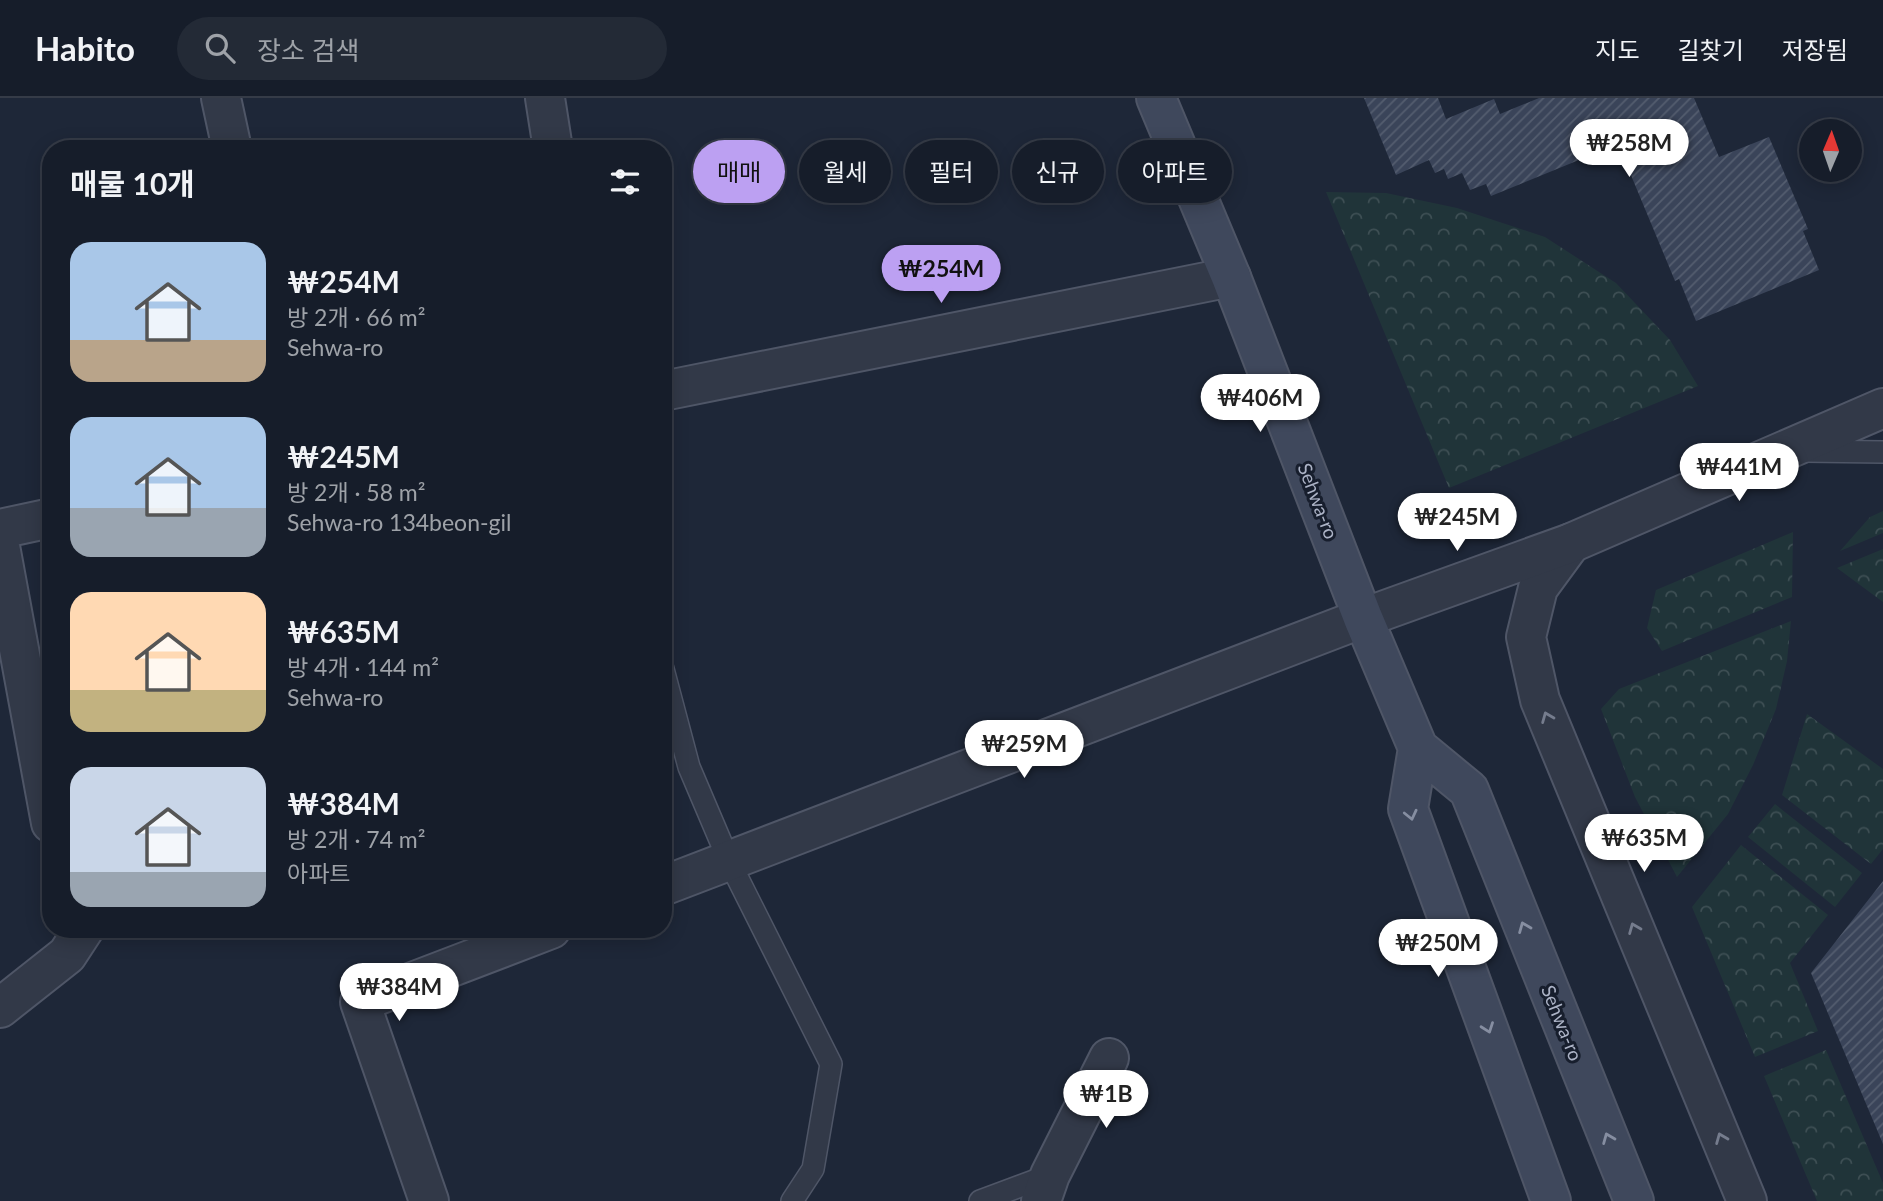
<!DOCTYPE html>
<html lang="ko">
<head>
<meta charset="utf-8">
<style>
  :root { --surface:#161d2a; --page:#232a36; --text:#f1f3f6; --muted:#9ea2a8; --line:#353b47; --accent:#bca0f2 }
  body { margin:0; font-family:Lato,"Noto Sans KR",sans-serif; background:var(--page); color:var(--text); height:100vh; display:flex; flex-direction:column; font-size:26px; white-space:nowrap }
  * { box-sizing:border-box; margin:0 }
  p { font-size:23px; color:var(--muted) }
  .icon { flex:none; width:38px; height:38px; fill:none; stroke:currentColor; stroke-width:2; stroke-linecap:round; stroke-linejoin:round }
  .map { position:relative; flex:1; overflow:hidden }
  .panel { position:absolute; left:42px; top:42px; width:630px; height:798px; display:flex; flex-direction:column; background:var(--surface); border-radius:28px; box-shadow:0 4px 18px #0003,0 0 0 2px var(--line) }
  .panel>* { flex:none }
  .top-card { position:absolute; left:693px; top:42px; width:665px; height:63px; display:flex; gap:14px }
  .needle { width:46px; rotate:2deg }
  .controls { position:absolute; left:1799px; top:21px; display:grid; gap:14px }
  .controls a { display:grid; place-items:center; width:63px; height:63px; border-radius:50%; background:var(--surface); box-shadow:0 4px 18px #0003,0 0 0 2px var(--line); font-size:35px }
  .price { position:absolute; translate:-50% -60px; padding:0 16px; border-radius:24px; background:#fff; color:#222; font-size:23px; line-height:46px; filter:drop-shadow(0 2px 4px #0008) }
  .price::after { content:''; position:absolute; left:50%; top:42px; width:21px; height:16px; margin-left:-10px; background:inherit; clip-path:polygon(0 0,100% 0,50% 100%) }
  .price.active { background:var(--accent); color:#111 }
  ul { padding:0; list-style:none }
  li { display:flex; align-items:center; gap:21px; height:175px; padding:0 28px }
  li span { display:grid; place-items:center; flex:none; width:196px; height:140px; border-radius:21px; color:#555 }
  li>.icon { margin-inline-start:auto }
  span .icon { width:84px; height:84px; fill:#fffc; stroke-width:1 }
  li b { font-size:30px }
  h2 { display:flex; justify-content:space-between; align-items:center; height:84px; padding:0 28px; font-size:30px }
  .tag { padding:0 24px; border-radius:32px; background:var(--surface); box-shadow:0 4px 18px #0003,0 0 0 2px var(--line); font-size:24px; line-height:63px }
  .tag.active { background:var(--accent); color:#111 }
  header { display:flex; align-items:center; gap:42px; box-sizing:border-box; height:98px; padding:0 35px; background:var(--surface); border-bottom:2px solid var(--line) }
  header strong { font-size:33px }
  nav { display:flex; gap:38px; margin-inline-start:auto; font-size:24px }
  .search { width:490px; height:63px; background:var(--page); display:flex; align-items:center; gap:18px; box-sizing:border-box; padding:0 24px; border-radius:38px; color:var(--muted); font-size:26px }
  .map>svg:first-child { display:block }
  .forest { fill:url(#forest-crowns) }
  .building { fill:url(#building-hatch) }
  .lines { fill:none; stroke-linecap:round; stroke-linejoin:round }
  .service-casing { stroke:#4f5667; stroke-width:24 }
  .minor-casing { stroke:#4f5667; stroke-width:42 }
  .tertiary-casing { stroke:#4f5667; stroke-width:42 }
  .secondary-casing { stroke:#4f5667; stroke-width:42 }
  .service { stroke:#323948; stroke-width:21 }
  .minor { stroke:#323948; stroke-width:38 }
  .tertiary { stroke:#323948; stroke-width:38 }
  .secondary { stroke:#3f485c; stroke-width:38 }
  .oneway { stroke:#757c8d }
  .oneway2 { stroke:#868ea1 }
  .labels { text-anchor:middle; stroke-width:6; stroke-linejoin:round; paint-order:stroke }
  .street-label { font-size:19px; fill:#acb3c6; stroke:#171e2d }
</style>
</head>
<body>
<header>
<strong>Habito</strong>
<div class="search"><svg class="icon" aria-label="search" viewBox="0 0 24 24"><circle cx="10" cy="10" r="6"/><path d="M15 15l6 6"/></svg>장소 검색</div>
<nav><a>지도</a><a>길찾기</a><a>저장됨</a></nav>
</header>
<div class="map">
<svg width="1883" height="1103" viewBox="0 0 1883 1103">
  <defs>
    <pattern id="forest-crowns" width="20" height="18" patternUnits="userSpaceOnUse" patternTransform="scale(1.75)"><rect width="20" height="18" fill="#203439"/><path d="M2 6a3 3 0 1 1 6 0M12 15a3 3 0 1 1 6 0" fill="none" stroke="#3e4f54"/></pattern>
    <pattern id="building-hatch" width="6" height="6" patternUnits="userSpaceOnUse" patternTransform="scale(1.75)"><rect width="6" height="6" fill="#3a4459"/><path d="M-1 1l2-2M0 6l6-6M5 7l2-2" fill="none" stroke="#545d6f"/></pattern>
  </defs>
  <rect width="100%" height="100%" fill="#1e2738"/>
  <!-- forest -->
  <path class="forest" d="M1326,94L1386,95L1457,110L1545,139L1616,185L1670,242L1698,288L1449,390Z
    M1883,413V435L1840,453L1870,419Z
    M1793,434L1792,499L1662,553L1647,530L1656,492Z
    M1883,451V504L1837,470Z
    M1791,523L1787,563L1776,611L1753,667L1728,716L1677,779L1635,699L1601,611L1619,591Z
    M1807,616L1883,671V751L1871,766L1782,697Z
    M1775,706L1862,775L1835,809L1748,739Z
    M1741,747L1828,817L1790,865L1818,933L1755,959L1692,809Z
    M1826,952L1883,1085V1103H1817L1764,978Z"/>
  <!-- building -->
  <path class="building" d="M1364,0H1438L1446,21L1494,1L1500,16L1539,0H1694L1719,59L1769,39L1808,131L1803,133L1819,172L1696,223L1679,181L1675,183L1618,46L1491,98L1486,86L1470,92L1462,75L1448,81L1444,71L1435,75L1429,62L1396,77Z
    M1883,783V1046L1811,875Z"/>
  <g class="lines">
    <defs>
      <path id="service" d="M1804,353L1883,354
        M663,571L689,669L729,763L831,966L813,1071L792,1103
        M980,1103L1050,1077"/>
      <path id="minor" d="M221,0L232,51
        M545,0L553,51
        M663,293L1231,179
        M0,431L51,420
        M1571,445L1538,490L1526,539L1540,602L1747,1103
        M0,448L51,725
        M0,910L67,857L84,831
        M1041,1103L1050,1077L1109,960"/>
      <path id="tertiary" d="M663,788L1363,520L1571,445L1883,310
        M429,1103L360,904L551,831"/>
      <path id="secondary" d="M1156,0L1231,179L1363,520L1418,650L1469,692L1634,1103
        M1418,650L1408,711L1551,1103"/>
    </defs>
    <!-- service casing -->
    <use href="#service" class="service-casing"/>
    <!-- minor casing -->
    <use href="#minor" class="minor-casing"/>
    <!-- tertiary casing -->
    <use href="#tertiary" class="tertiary-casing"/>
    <!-- secondary casing -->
    <use href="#secondary" class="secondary-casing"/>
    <!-- service -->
    <use href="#service" class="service"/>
    <!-- minor -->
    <use href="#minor" class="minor"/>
    <!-- tertiary -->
    <use href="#tertiary" class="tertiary"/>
    <!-- secondary -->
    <use href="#secondary" class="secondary"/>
  </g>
  <!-- one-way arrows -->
  <defs><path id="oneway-chevron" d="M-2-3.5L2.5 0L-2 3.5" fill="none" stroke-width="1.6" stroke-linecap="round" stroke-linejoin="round" transform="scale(1.75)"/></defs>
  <g class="oneway">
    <use href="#oneway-chevron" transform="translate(1547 619) rotate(-112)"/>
    <use href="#oneway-chevron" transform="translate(1634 830) rotate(-112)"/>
    <use href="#oneway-chevron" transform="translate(1721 1040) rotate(-112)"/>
  </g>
  <g class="oneway2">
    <use href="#oneway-chevron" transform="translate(1411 717) rotate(77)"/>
    <use href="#oneway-chevron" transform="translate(1524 829) rotate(-112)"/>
    <use href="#oneway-chevron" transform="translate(1488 930) rotate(70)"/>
    <use href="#oneway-chevron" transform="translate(1608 1040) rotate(-112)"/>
  </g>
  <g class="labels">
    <!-- street labels -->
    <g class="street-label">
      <text transform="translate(1318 403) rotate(69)" y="7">Sehwa-ro</text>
      <text transform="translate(1562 925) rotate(68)" y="7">Sehwa-ro</text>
    </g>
  </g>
</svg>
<div class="controls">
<a><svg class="needle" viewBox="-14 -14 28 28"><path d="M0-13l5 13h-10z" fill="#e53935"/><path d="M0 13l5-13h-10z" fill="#9ea2a8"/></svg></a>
</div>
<b class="price" style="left:1629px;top:81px">₩258M</b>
<b class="price active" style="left:941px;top:207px">₩254M</b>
<b class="price" style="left:1260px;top:336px">₩406M</b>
<b class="price" style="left:1739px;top:405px">₩441M</b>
<b class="price" style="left:1457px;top:455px">₩245M</b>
<b class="price" style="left:1024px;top:682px">₩259M</b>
<b class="price" style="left:1644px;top:776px">₩635M</b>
<b class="price" style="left:1438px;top:881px">₩250M</b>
<b class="price" style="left:399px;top:925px">₩384M</b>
<b class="price" style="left:1106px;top:1032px">₩1B</b>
<div class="top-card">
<a class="tag active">매매</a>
<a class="tag">월세</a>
<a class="tag">필터</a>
<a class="tag">신규</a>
<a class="tag">아파트</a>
</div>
<section class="panel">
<h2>매물 10개<svg class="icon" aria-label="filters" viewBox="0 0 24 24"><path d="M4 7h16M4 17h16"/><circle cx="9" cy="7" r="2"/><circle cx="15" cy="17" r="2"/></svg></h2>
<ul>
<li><span style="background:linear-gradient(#a9c7e8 70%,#b9a48a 0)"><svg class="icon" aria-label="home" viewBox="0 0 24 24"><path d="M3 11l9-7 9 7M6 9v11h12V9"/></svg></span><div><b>₩254M</b><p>방 2개 · 66 m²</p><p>Sehwa-ro</p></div></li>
<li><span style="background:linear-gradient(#a9c7e8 65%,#9aa5b1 0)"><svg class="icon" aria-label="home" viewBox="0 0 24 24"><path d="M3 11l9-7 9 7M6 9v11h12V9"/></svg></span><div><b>₩245M</b><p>방 2개 · 58 m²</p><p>Sehwa-ro 134beon-gil</p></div></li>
<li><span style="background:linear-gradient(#ffd9b3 70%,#c2b280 0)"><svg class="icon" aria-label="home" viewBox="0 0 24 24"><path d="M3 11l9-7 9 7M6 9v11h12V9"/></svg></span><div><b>₩635M</b><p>방 4개 · 144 m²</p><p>Sehwa-ro</p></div></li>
<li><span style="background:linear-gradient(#c9d6e8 75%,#9aa5b1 0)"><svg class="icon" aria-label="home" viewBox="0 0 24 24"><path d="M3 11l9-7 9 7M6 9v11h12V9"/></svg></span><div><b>₩384M</b><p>방 2개 · 74 m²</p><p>아파트</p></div></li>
</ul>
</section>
</div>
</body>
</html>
